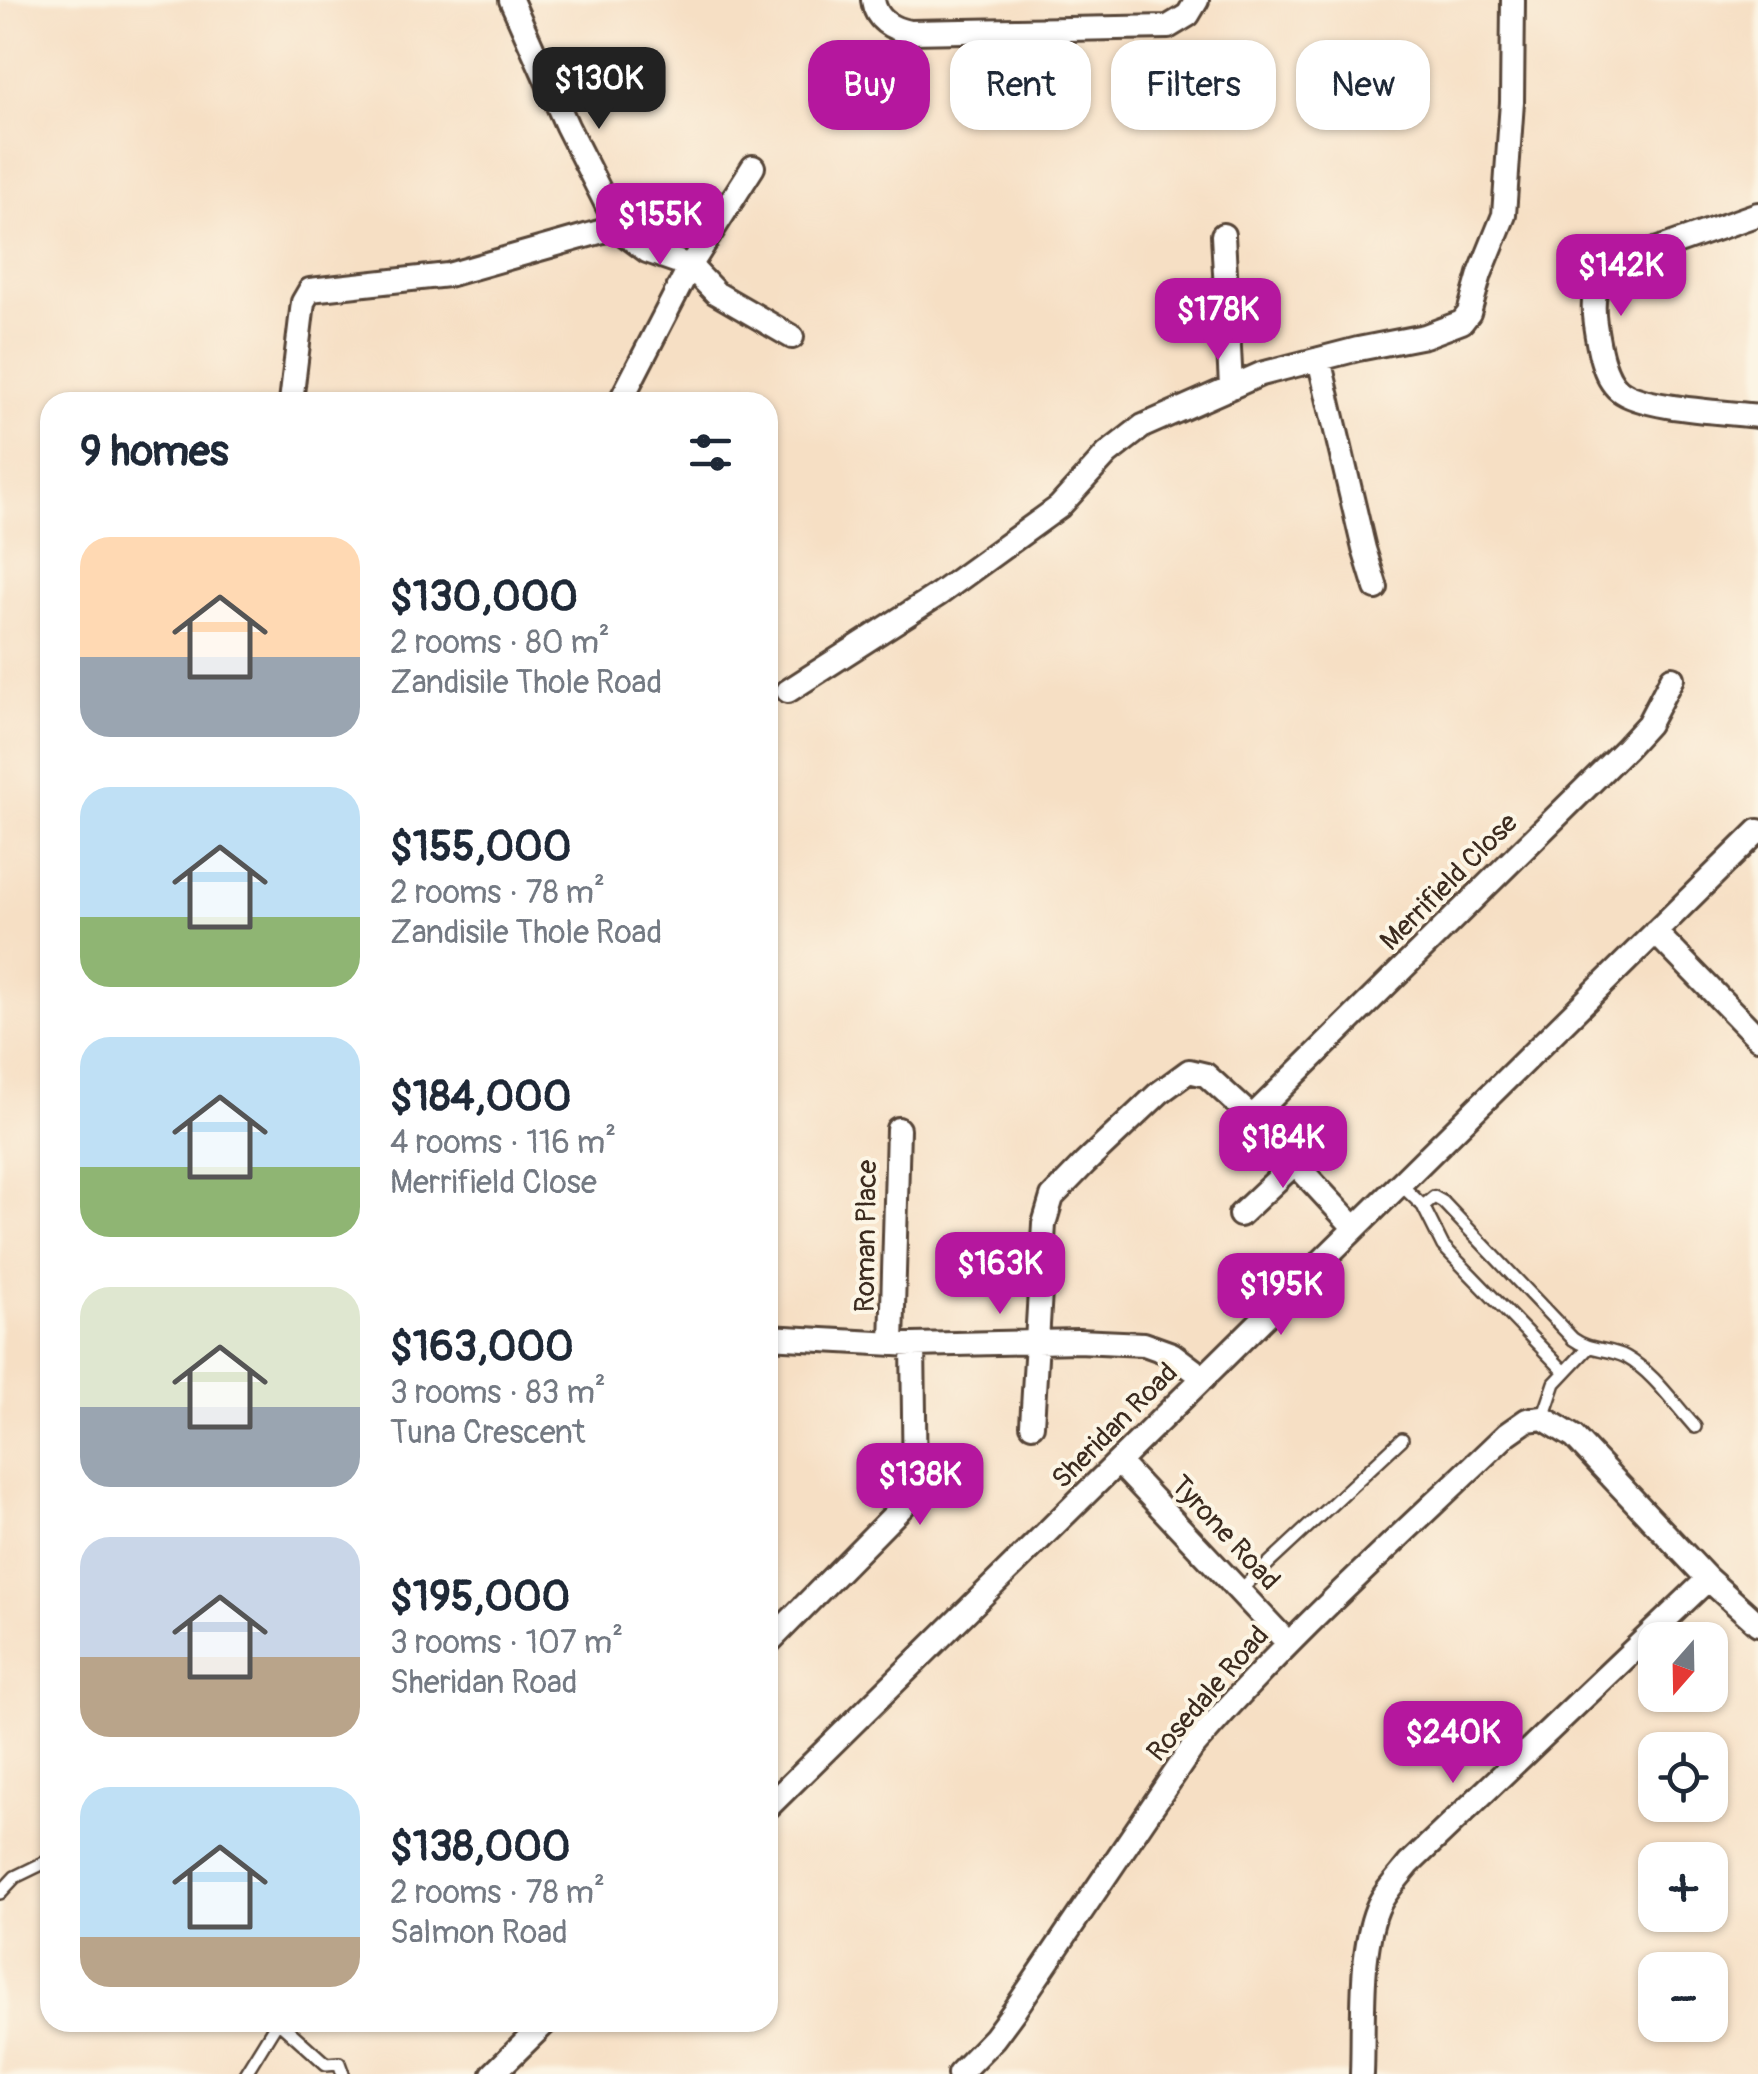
<!DOCTYPE html>
<html lang="en">
<head>
<meta charset="utf-8">
<style>
  :root { --surface:#fff; --page:#f6f6f7; --text:#1f2937; --muted:#747a83; --accent:#b5179e }
  body { margin:0; font-family:Pangolin,sans-serif; background:var(--page); color:var(--text); height:100vh; display:flex; flex-direction:column; font-size:38px; white-space:nowrap }
  * { box-sizing:border-box; margin:0 }
  p { font-size:32px; color:var(--muted) }
  .icon { flex:none; width:55px; height:55px; fill:none; stroke:currentColor; stroke-width:2; stroke-linecap:round; stroke-linejoin:round }
  .map { position:relative; flex:1; overflow:hidden }
  .panel { position:absolute; left:40px; top:392px; width:738px; height:1640px; display:flex; flex-direction:column; background:var(--surface); border-radius:30px; box-shadow:0 2px 8px #0004 }
  .panel>* { flex:none }
  .banner { position:absolute; left:808px; top:40px; width:800px; height:90px; display:flex; gap:20px }
  .needle { width:65px; rotate:200deg }
  .controls { position:absolute; left:1638px; top:1622px; display:grid; gap:20px }
  .controls a { display:grid; place-items:center; width:90px; height:90px; border-radius:20px; background:var(--surface); box-shadow:0 2px 8px #0004; font-size:50px }
  .price { position:absolute; translate:-50% -85px; padding:0 22px; border-radius:20px; background:var(--accent); color:#fff; font-size:32px; line-height:65px; filter:drop-shadow(0 2px 5px #0008) }
  .price::after { content:''; position:absolute; left:50%; top:60px; width:30px; height:22px; margin-left:-15px; background:inherit; clip-path:polygon(0 0,100% 0,50% 100%) }
  .price.selected { background:#222; color:#fff }
  ul { padding:0; list-style:none }
  li { display:flex; align-items:center; gap:30px; height:250px; padding:0 40px }
  li span { display:grid; place-items:center; flex:none; width:280px; height:200px; border-radius:30px; color:#555 }
  li>.icon { margin-inline-start:auto }
  span .icon { width:120px; height:120px; fill:#fffc; stroke-width:1 }
  li b { font-size:42px }
  h2 { display:flex; justify-content:space-between; align-items:center; height:120px; padding:0 40px; font-size:42px }
  .pill { padding:0 35px; border-radius:30px; background:var(--surface); box-shadow:0 2px 8px #0004; font-size:35px; line-height:90px }
  .pill.selected { background:var(--accent); color:#fff }
  .map>svg:first-child { display:block }
  .lines { fill:none; stroke-linecap:round; stroke-linejoin:round }
  .lane-casing { stroke:#574537; stroke-width:16 }
  .street-casing { stroke:#574537; stroke-width:28 }
  .lane { stroke:#fff; stroke-width:11 }
  .street { stroke:#fff; stroke-width:22 }
  .labels { text-anchor:middle; stroke-width:8; stroke-linejoin:round; paint-order:stroke }
  .street-label { font-size:28px; fill:#3b2a1e; stroke:#fcf5e5 }
</style>
</head>
<body>
<div class="map">
<svg width="1758" height="2074" viewBox="0 0 1758 2074">
  <rect width="100%" height="100%" fill="#fcf5e5"/>
  <filter id="ink" filterUnits="userSpaceOnUse"><feTurbulence type="fractalNoise" baseFrequency=".01" numOctaves="2"/><feDisplacementMap in="SourceGraphic" scale="20" xChannelSelector="R" yChannelSelector="G"/><feConvolveMatrix kernelMatrix="1 2 1 2 8 2 1 2 1" color-interpolation-filters="sRGB"/></filter>
  <filter id="wash" filterUnits="userSpaceOnUse"><feTurbulence type="fractalNoise" baseFrequency=".0048" numOctaves="4" result="noise"/><feDisplacementMap in="SourceGraphic" scale="40" xChannelSelector="R" yChannelSelector="G"/><feGaussianBlur stdDeviation="2.25" result="paint"/><feColorMatrix in="noise" values="0 0 0 0 0 0 0 0 0 0 0 0 0 0 0 0 0 1.4 0 .05"/><feComposite in="paint" operator="in"/></filter>
  <g filter="url(#wash)">
    <rect width="100%" height="100%" fill="#f6dfc4"/>
  </g>
  <g filter="url(#ink)">
    <g class="lines">
      <defs>
        <path id="lane" d="M1399,1183L1423,1206L1443,1246L1565,1372
          M1423,1206L1434,1197L1443,1202L1573,1339C1589,1351 1609,1348 1626,1357C1653,1372 1674,1404 1695,1427
          M1543,1418L1555,1383L1589,1347
          M1239,1591L1402,1439
          M0,1893L15,1877L50,1860
          M279,2022L326,2064L339,2063L343,2074
          M245,2074L277,2022"/>
        <path id="street" d="M511,0L567,126L620,231L647,251L690,266L716,293L792,337
          M873,0C876,20 891,29 910,32L1168,27L1188,15L1197,0
          M1758,214L1610,266C1593,282 1592,303 1595,324C1598,345 1603,377 1619,390C1642,409 1726,412 1758,416
          M1223,235L1231,386
          M1319,359L1364,549L1376,588
          M291,402L303,302L310,290L448,275L617,227
          M620,402L690,266L753,167
          M788,691L939,594L1059,507L1107,454L1143,426L1261,374L1358,349L1425,336L1462,322L1469,313L1480,274L1504,215L1512,102L1513,0
          M1655,932L1758,1038
          M1252,1117L1354,1227
          M1240,1215L1294,1164
          M768,1337L913,1345L1078,1341L1144,1344L1172,1354L1204,1378
          M892,1344L898,1129
          M1032,1425L1044,1224L1052,1197L1085,1163L1159,1093L1189,1071L1206,1075L1252,1117L1626,748L1648,724L1672,678
          M1119,1463L1288,1643
          M768,1643L910,1499L915,1484L913,1345
          M768,1807L1758,831
          M493,2074L546,2022
          M959,2074L994,2038L1014,2011L1192,1748C1288,1636 1400,1537 1507,1434L1527,1420L1543,1418L1574,1437L1708,1579L1758,1624
          M1362,2074C1364,2025 1359,1954 1377,1909C1384,1892 1398,1878 1409,1864L1708,1579"/>
      </defs>
      <!-- lane casing -->
      <use href="#lane" class="lane-casing"/>
      <!-- street casing -->
      <use href="#street" class="street-casing"/>
      <!-- lane -->
      <use href="#lane" class="lane"/>
      <!-- street -->
      <use href="#street" class="street"/>
    </g>
  </g>
  <g class="labels">
    <!-- street labels -->
    <g class="street-label">
      <text transform="translate(1448 881) rotate(-45)" y="10">Merrifield Close</text>
      <text transform="translate(865 1236) rotate(-89)" y="10">Roman Place</text>
      <text transform="translate(1114 1425) rotate(-45)" y="10">Sheridan Road</text>
      <text transform="translate(1226 1532) rotate(47)" y="10">Tyrone Road</text>
      <text transform="translate(1207 1693) rotate(-49)" y="10">Rosedale Road</text>
    </g>
  </g>
</svg>
<div class="controls">
<a><svg class="needle" viewBox="-14 -14 28 28"><path d="M0-13l5 13h-10z" fill="#e53935"/><path d="M0 13l5-13h-10z" fill="#747a83"/></svg></a>
<a><svg class="icon" aria-label="locate" viewBox="0 0 24 24"><circle cx="12" cy="12" r="6"/><path d="M12 2v4M12 18v4M2 12h4M18 12h4"/></svg></a>
<a>+</a>
<a>−</a>
</div>
<b class="price selected" style="left:599px;top:132px">$130K</b>
<b class="price" style="left:660px;top:268px">$155K</b>
<b class="price" style="left:1621px;top:319px">$142K</b>
<b class="price" style="left:1218px;top:363px">$178K</b>
<b class="price" style="left:1283px;top:1191px">$184K</b>
<b class="price" style="left:1000px;top:1317px">$163K</b>
<b class="price" style="left:1281px;top:1338px">$195K</b>
<b class="price" style="left:920px;top:1528px">$138K</b>
<b class="price" style="left:1453px;top:1786px">$240K</b>
<div class="banner">
<a class="pill selected">Buy</a>
<a class="pill">Rent</a>
<a class="pill">Filters</a>
<a class="pill">New</a>
</div>
<section class="panel">
<h2>9 homes<svg class="icon" aria-label="filters" viewBox="0 0 24 24"><path d="M4 7h16M4 17h16"/><circle cx="9" cy="7" r="2"/><circle cx="15" cy="17" r="2"/></svg></h2>
<ul>
<li><span style="background:linear-gradient(#ffd9b3 60%,#9aa5b1 0)"><svg class="icon" aria-label="home" viewBox="0 0 24 24"><path d="M3 11l9-7 9 7M6 9v11h12V9"/></svg></span><div><b>$130,000</b><p>2 rooms · 80 m²</p><p>Zandisile Thole Road</p></div></li>
<li><span style="background:linear-gradient(#bfe0f5 65%,#8fb573 0)"><svg class="icon" aria-label="home" viewBox="0 0 24 24"><path d="M3 11l9-7 9 7M6 9v11h12V9"/></svg></span><div><b>$155,000</b><p>2 rooms · 78 m²</p><p>Zandisile Thole Road</p></div></li>
<li><span style="background:linear-gradient(#bfe0f5 65%,#8fb573 0)"><svg class="icon" aria-label="home" viewBox="0 0 24 24"><path d="M3 11l9-7 9 7M6 9v11h12V9"/></svg></span><div><b>$184,000</b><p>4 rooms · 116 m²</p><p>Merrifield Close</p></div></li>
<li><span style="background:linear-gradient(#dfe7d0 60%,#9aa5b1 0)"><svg class="icon" aria-label="home" viewBox="0 0 24 24"><path d="M3 11l9-7 9 7M6 9v11h12V9"/></svg></span><div><b>$163,000</b><p>3 rooms · 83 m²</p><p>Tuna Crescent</p></div></li>
<li><span style="background:linear-gradient(#c9d6e8 60%,#b9a48a 0)"><svg class="icon" aria-label="home" viewBox="0 0 24 24"><path d="M3 11l9-7 9 7M6 9v11h12V9"/></svg></span><div><b>$195,000</b><p>3 rooms · 107 m²</p><p>Sheridan Road</p></div></li>
<li><span style="background:linear-gradient(#bfe0f5 75%,#b9a48a 0)"><svg class="icon" aria-label="home" viewBox="0 0 24 24"><path d="M3 11l9-7 9 7M6 9v11h12V9"/></svg></span><div><b>$138,000</b><p>2 rooms · 78 m²</p><p>Salmon Road</p></div></li>
</ul>
</section>
</div>
</body>
</html>
